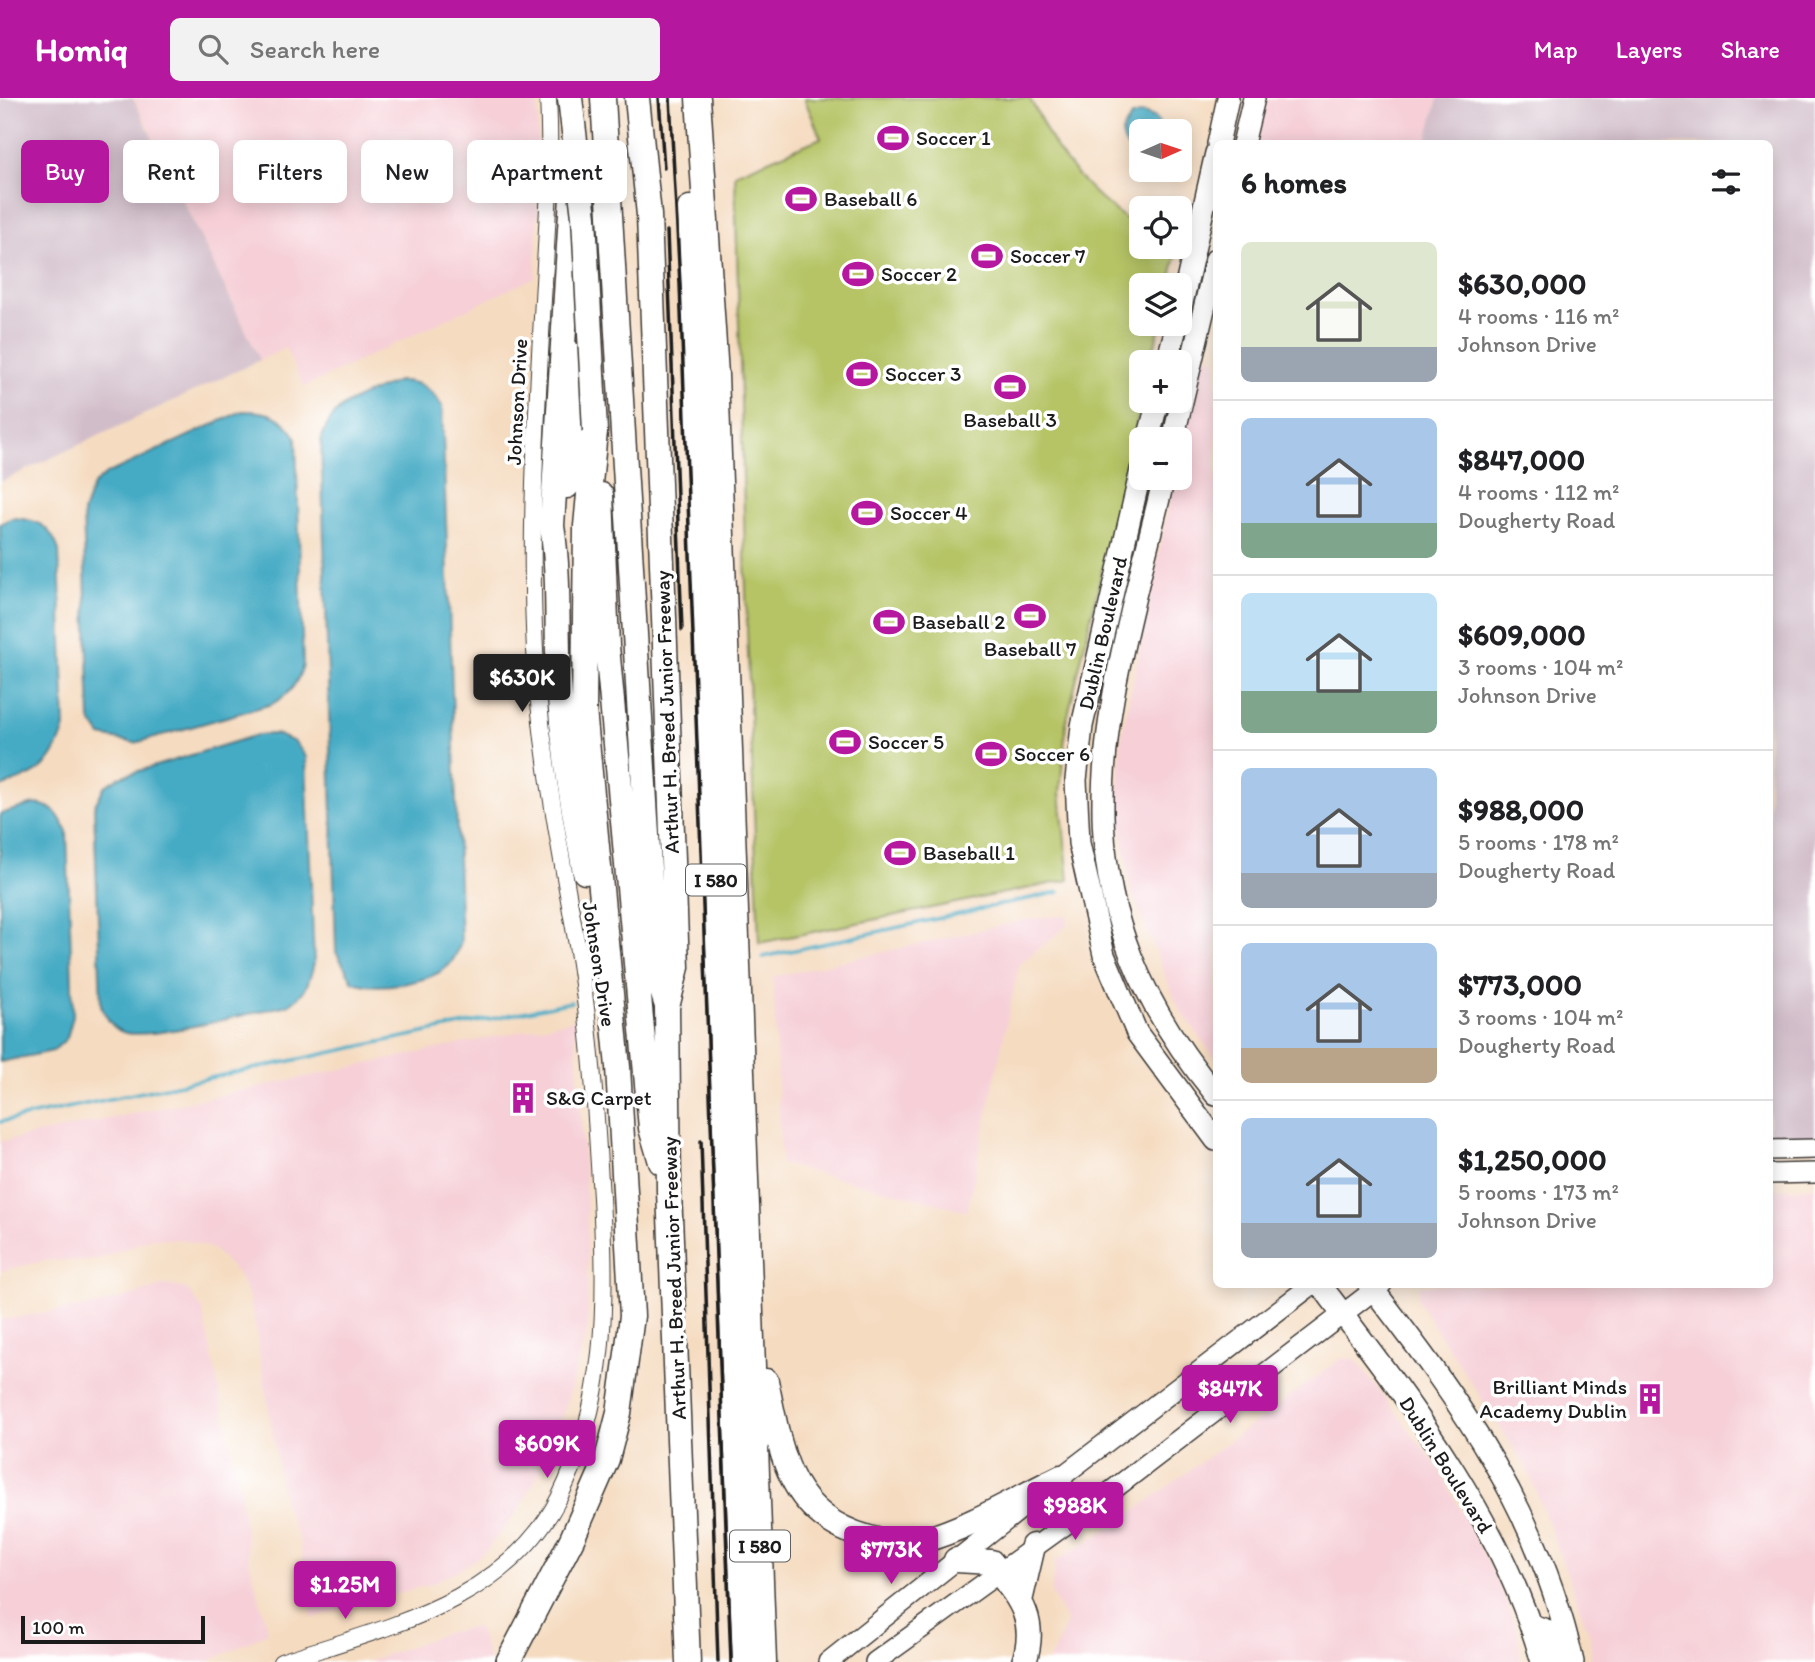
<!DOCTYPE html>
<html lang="en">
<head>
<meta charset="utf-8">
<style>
  :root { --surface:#fff; --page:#f2f2f2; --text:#202124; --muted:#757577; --line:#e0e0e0; --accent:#b5179e }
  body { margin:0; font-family:Itim,sans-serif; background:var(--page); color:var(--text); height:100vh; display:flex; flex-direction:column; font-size:26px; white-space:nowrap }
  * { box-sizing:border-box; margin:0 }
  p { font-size:23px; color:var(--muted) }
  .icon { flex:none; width:38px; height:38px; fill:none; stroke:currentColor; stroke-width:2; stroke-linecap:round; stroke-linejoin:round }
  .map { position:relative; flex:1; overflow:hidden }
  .side { position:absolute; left:1213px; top:42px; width:560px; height:1148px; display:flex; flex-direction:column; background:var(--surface); border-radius:10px; box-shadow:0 4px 18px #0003 }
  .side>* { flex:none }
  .banner { position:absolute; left:21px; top:42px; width:665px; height:63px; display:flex; gap:14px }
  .needle { width:46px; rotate:87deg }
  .controls { position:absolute; left:1129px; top:21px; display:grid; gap:14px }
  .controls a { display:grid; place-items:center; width:63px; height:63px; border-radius:10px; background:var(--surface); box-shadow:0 4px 18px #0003; font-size:35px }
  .scale { position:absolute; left:21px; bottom:18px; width:184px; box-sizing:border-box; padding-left:7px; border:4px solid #1c1c1c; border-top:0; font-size:19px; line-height:24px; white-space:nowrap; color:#1c1c1c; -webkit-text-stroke:5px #fff; paint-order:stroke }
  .price { position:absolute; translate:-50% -60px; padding:0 16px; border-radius:7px; background:var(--accent); color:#fff; font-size:23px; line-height:46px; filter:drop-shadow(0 2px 4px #0008) }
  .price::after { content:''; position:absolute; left:50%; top:42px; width:21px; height:16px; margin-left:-10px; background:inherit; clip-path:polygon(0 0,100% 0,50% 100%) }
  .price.current { background:#222; color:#fff }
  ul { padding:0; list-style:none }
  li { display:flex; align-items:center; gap:21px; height:175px; padding:0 28px }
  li+li { border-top:2px solid var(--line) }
  li span { display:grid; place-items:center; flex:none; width:196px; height:140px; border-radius:10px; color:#555 }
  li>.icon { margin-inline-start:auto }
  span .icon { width:84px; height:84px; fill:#fffc; stroke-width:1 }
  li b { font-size:30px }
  h2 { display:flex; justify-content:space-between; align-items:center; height:84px; padding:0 28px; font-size:30px }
  .pill { padding:0 24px; border-radius:10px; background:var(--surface); box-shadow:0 4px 18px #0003; font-size:24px; line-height:63px }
  .pill.current { background:var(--accent); color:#fff }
  header { display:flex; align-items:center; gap:42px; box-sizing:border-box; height:98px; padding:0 35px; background:var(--accent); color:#fff }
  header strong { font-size:33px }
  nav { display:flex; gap:38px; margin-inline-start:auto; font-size:24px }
  .search { width:490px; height:63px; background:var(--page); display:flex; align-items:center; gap:18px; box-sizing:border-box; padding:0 24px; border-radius:10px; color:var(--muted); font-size:26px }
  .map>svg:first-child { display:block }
  .built { fill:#f6cfd7 }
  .industrial { fill:#d1bdc9 }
  .green { fill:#b6c466; stroke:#697041; stroke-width:2 }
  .water { fill:#44aac4; stroke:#306370; stroke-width:2 }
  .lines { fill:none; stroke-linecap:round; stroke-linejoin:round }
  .stream { stroke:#44aac4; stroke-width:3.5 }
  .tertiary-casing { stroke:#3d3935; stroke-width:18 }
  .secondary-casing { stroke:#3d3935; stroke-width:22 }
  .primary-casing { stroke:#3d3935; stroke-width:24 }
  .motorway-casing { stroke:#3d3935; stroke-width:27 }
  .tertiary { stroke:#fff; stroke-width:16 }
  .secondary { stroke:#fff; stroke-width:19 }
  .primary { stroke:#fff; stroke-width:21 }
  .motorway { stroke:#fff; stroke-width:24 }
  .rail { stroke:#1c1c1c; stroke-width:3.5 }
  .motorway-bridge-casing { stroke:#3d3935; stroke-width:27; stroke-linecap:butt }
  .motorway-bridge { stroke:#fff; stroke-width:24 }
  .labels { text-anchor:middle; stroke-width:7; stroke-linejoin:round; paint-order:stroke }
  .shield { fill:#fff; stroke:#606060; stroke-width:2 }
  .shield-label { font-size:19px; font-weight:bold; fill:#1c1c1c }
  .poi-label { font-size:21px; fill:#1c1c1c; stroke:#fff; text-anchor:start }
  .street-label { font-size:21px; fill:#1c1c1c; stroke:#fff }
</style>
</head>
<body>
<header>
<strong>Homiq</strong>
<div class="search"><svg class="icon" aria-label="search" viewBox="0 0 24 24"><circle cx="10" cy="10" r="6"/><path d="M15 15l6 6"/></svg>Search here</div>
<nav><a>Map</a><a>Layers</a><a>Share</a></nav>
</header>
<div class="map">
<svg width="1815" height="1564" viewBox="0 0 1815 1564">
  <rect width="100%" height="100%" fill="#fff"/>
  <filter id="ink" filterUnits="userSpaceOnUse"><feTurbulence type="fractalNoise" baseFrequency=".0143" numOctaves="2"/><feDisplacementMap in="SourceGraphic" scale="14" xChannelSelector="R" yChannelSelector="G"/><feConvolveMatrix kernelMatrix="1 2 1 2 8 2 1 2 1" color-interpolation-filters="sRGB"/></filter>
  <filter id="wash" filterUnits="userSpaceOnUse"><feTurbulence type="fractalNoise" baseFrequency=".00686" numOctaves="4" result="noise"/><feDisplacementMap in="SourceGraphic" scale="28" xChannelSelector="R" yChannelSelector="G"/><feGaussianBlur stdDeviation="1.57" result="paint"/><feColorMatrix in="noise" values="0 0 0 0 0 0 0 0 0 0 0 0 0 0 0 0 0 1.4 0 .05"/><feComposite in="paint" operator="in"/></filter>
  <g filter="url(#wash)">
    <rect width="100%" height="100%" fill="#f5dcc1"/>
    <!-- built -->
    <path class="built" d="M134,0H537L539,65L535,179L304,289L285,250L260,262Z
      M1254,0H1438L1426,45L1243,46Z
      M1194,255L1216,261V961L1178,909L1131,791L1118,708L1121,643L1174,380H1180V345Z
      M1067,817L1068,827L1019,866L967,1113L781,1066L773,879L1025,822Z
      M574,922L587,1110L588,1230L560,1327L536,1382L517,1414L487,1452L464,1469L430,1486L312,1520L300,1444L284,1406L254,1221L248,1197L237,1175L213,1151L185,1142L151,1140L102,1160L80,1163L49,1162L0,1173V1044Z
      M1815,1089V1564H1592L1590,1537L1528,1372L1418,1203L1419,1187L1769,1186V1092Z
      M166,1187L187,1191L202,1211L239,1387L249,1462L268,1534L208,1564H0V1222L101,1206Z
      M1342,1260L1356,1262L1439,1371L1500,1488L1518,1536L1521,1564H1049L1067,1524L1051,1495L1056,1463L1124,1421Z
      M476,1529L480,1533L489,1564H366L449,1534Z"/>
    <!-- industrial -->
    <path class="industrial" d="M0,0H133L260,262L0,384Z
      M1438,0H1815V1051L1769,1052V46H1426Z"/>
    <!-- green -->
    <path class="green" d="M804,0H1029C1039,15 1045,33 1055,48C1078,82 1106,109 1141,131V149H1174L1176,158L1169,187H1141V226H1160L1151,264H1141L1142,303L1066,626L1060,695L1069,782L759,845L747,531L735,76L821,40Z"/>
    <!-- water -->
    <path class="water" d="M1144,15L1156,20L1163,33H1141V56C1129,55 1123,46 1122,34L1132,18Z
      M398,283C421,283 430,290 442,308L461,844C457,853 455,862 448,868C428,886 377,892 353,884L336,854L321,343C331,303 364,298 398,283Z
      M242,313C268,313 281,316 296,339L303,567C297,587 290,596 272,606L135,645L101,638L90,622L83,414L93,387L106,376Z
      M12,420C37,421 50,427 59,452L65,629C53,669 38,677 0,689V426Z
      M276,636L295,644L306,659L314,865C309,885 306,896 288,907C252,914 157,941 126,935C112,932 107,920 101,908L94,709L104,689L119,679L257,637Z
      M34,706C54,707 58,716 67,733L73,918L67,940L53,953L0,964V716Z"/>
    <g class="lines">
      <!-- stream -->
      <path class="stream" d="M763,859L1059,794
        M0,1024L571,904"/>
    </g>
  </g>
  <g filter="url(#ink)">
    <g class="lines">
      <defs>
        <path id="tertiary" d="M281,1564C383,1530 506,1505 559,1400C607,1304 607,1204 601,1100C596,1015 591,930 577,847C560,749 540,652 535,552C529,441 536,330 542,219C546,146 552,73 548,0"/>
        <path id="secondary" d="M1769,1052L1815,1051
          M1769,1076L1815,1075
          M828,1564L1061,1379L1313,1186
          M875,1564L1093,1407L1382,1186"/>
        <path id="primary" d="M1218,46L1228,0
          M1243,46L1254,0
          M1180,214L1216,55
          M1167,264L1177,226
          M1148,341L1158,303
          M1173,341L1216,161
          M1141,372L1082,628L1076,682L1079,745L1104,857L1137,935L1216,1042
          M1164,380C1107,619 1041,785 1216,997
          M1320,1186C1409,1303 1502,1421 1542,1564
          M1369,1186C1462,1305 1540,1415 1573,1564
          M1532,1527L1549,1533L1558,1564"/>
        <path id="motorway" d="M603,0L655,871L667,908
          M637,0L649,117L677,869L667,909L669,1093L688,1564
          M698,0L716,277L764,1564
          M573,82L552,428C560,479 556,531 559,583C562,647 573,710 585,774
          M690,110L745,1564
          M567,388L584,254
          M601,397L607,548L651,1030L661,1064
          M766,1283C781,1354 787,1416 866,1439C885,1445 905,1448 924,1442C971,1429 1017,1400 1061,1379
          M956,1462L991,1464C1017,1498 1039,1519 1024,1564
          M1020,1503L1033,1448
          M508,1564L572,1441L607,1361L619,1315L632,1218L618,969L584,612L586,428L595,333"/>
      </defs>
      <!-- tertiary casing -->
      <use href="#tertiary" class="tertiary-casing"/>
      <!-- secondary casing -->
      <use href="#secondary" class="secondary-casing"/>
      <!-- primary casing -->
      <use href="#primary" class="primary-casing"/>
      <!-- motorway casing -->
      <use href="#motorway" class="motorway-casing"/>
      <!-- tertiary -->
      <use href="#tertiary" class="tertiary"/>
      <!-- secondary -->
      <use href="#secondary" class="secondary"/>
      <!-- primary -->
      <use href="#primary" class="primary"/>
      <!-- motorway -->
      <use href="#motorway" class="motorway"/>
      <!-- rail -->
      <path class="rail" d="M659,0L664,70
        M670,0L680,186L731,1564
        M667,133L682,532
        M701,1043L718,1564"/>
      <defs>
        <path id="motorway-bridge" d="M570,0L584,119L595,333"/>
      </defs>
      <!-- motorway-bridge casing -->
      <use href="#motorway-bridge" class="motorway-bridge-casing"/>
      <!-- motorway-bridge -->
      <use href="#motorway-bridge" class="motorway-bridge"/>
    </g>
  </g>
  <!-- icons -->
  <defs>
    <symbol id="stadium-bare" viewBox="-9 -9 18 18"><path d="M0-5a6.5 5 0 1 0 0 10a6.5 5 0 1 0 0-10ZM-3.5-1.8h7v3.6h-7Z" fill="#b5179e" stroke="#fff" stroke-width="2.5" paint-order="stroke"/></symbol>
    <symbol id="building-bare" viewBox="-9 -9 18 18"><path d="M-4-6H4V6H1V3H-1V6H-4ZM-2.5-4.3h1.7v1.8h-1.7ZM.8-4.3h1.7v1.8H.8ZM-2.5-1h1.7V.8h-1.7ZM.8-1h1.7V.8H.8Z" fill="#b5179e" stroke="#fff" stroke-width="2.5" paint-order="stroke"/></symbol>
  </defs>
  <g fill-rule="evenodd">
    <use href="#stadium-bare" x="871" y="18" width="44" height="44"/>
    <use href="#stadium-bare" x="779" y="79" width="44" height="44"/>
    <use href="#stadium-bare" x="965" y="136" width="44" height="44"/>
    <use href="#stadium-bare" x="836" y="154" width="44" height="44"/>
    <use href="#stadium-bare" x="840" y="254" width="44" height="44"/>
    <use href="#stadium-bare" x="988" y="267" width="44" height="44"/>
    <use href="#stadium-bare" x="845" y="393" width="44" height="44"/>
    <use href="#stadium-bare" x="1008" y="496" width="44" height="44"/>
    <use href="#stadium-bare" x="867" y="502" width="44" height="44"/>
    <use href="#stadium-bare" x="823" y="622" width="44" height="44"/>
    <use href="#stadium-bare" x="969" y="634" width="44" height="44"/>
    <use href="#stadium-bare" x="878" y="733" width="44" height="44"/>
    <use href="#building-bare" x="501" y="978" width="44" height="44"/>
    <use href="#building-bare" x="1628" y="1279" width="44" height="44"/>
  </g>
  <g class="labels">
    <!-- shield labels -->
    <g class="shield">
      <rect x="686" y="766.5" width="60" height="31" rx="5"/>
      <rect x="730" y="1432.5" width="60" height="31" rx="5"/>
    </g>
    <g class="shield-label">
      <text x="716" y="789">I 580</text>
      <text x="760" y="1455">I 580</text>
    </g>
    <!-- poi labels -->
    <g class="poi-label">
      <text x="916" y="47">Soccer 1</text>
      <text x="824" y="108">Baseball 6</text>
      <text x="1010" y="165">Soccer 7</text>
      <text x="881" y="183">Soccer 2</text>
      <text x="885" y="283">Soccer 3</text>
      <text x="1010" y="329" text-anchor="middle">Baseball 3</text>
      <text x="890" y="422">Soccer 4</text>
      <text x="912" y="531">Baseball 2</text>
      <text x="1030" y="558" text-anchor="middle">Baseball 7</text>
      <text x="868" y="651">Soccer 5</text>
      <text x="1014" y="663">Soccer 6</text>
      <text x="923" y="762">Baseball 1</text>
      <text x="546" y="1007">S&amp;G Carpet</text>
      <text x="1627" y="1296" text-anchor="end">Brilliant Minds<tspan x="1627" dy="24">Academy Dublin</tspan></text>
    </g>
    <!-- street labels -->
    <g class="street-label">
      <text transform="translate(517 304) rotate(-87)" y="7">Johnson Drive</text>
      <text transform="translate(1103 535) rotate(-77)" y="7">Dublin Boulevard</text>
      <text transform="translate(667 614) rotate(-92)" y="7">Arthur H. Breed Junior Freeway</text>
      <text transform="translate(599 866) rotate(81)" y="7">Johnson Drive</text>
      <text transform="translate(674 1180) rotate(-92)" y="7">Arthur H. Breed Junior Freeway</text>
      <text transform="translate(1446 1367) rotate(58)" y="7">Dublin Boulevard</text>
    </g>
  </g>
</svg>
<div class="controls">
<a><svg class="needle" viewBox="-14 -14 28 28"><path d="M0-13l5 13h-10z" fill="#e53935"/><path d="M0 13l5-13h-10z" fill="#757577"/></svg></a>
<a><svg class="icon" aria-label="locate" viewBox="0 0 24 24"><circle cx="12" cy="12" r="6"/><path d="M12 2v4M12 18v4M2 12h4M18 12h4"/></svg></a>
<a><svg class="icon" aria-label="layers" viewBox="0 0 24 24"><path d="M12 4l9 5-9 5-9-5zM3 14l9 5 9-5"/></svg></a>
<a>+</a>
<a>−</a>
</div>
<div class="scale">100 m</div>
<b class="price current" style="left:522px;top:616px">$630K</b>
<b class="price" style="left:1230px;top:1327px">$847K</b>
<b class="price" style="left:547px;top:1382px">$609K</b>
<b class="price" style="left:1075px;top:1444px">$988K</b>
<b class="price" style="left:891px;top:1488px">$773K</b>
<b class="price" style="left:345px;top:1523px">$1.25M</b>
<div class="banner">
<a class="pill current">Buy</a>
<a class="pill">Rent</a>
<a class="pill">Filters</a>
<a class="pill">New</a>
<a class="pill">Apartment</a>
</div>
<section class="side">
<h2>6 homes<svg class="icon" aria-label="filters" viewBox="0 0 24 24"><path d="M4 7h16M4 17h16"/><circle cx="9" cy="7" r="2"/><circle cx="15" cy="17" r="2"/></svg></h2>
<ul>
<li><span style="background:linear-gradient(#dfe7d0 75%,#9aa5b1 0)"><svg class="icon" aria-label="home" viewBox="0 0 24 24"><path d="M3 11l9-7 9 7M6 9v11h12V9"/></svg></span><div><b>$630,000</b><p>4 rooms · 116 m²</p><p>Johnson Drive</p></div></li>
<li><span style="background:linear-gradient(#a9c7e8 75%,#7fa58c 0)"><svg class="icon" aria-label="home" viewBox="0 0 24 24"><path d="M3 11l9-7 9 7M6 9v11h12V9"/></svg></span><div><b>$847,000</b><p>4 rooms · 112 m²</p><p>Dougherty Road</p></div></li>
<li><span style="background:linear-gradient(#bfe0f5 70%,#7fa58c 0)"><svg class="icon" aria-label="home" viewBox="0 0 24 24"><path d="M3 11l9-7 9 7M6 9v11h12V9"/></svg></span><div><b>$609,000</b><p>3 rooms · 104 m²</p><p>Johnson Drive</p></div></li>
<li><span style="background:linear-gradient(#a9c7e8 75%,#9aa5b1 0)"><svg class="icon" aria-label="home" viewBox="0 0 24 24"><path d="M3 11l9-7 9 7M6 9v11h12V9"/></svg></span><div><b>$988,000</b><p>5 rooms · 178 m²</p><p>Dougherty Road</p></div></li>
<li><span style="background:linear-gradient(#a9c7e8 75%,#b9a48a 0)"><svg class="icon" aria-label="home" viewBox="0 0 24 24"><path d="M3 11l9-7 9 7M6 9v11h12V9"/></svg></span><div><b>$773,000</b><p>3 rooms · 104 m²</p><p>Dougherty Road</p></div></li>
<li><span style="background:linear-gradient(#a9c7e8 75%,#9aa5b1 0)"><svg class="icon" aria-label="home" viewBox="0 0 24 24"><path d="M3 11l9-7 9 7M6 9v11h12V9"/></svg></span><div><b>$1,250,000</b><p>5 rooms · 173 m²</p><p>Johnson Drive</p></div></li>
</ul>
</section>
</div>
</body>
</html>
